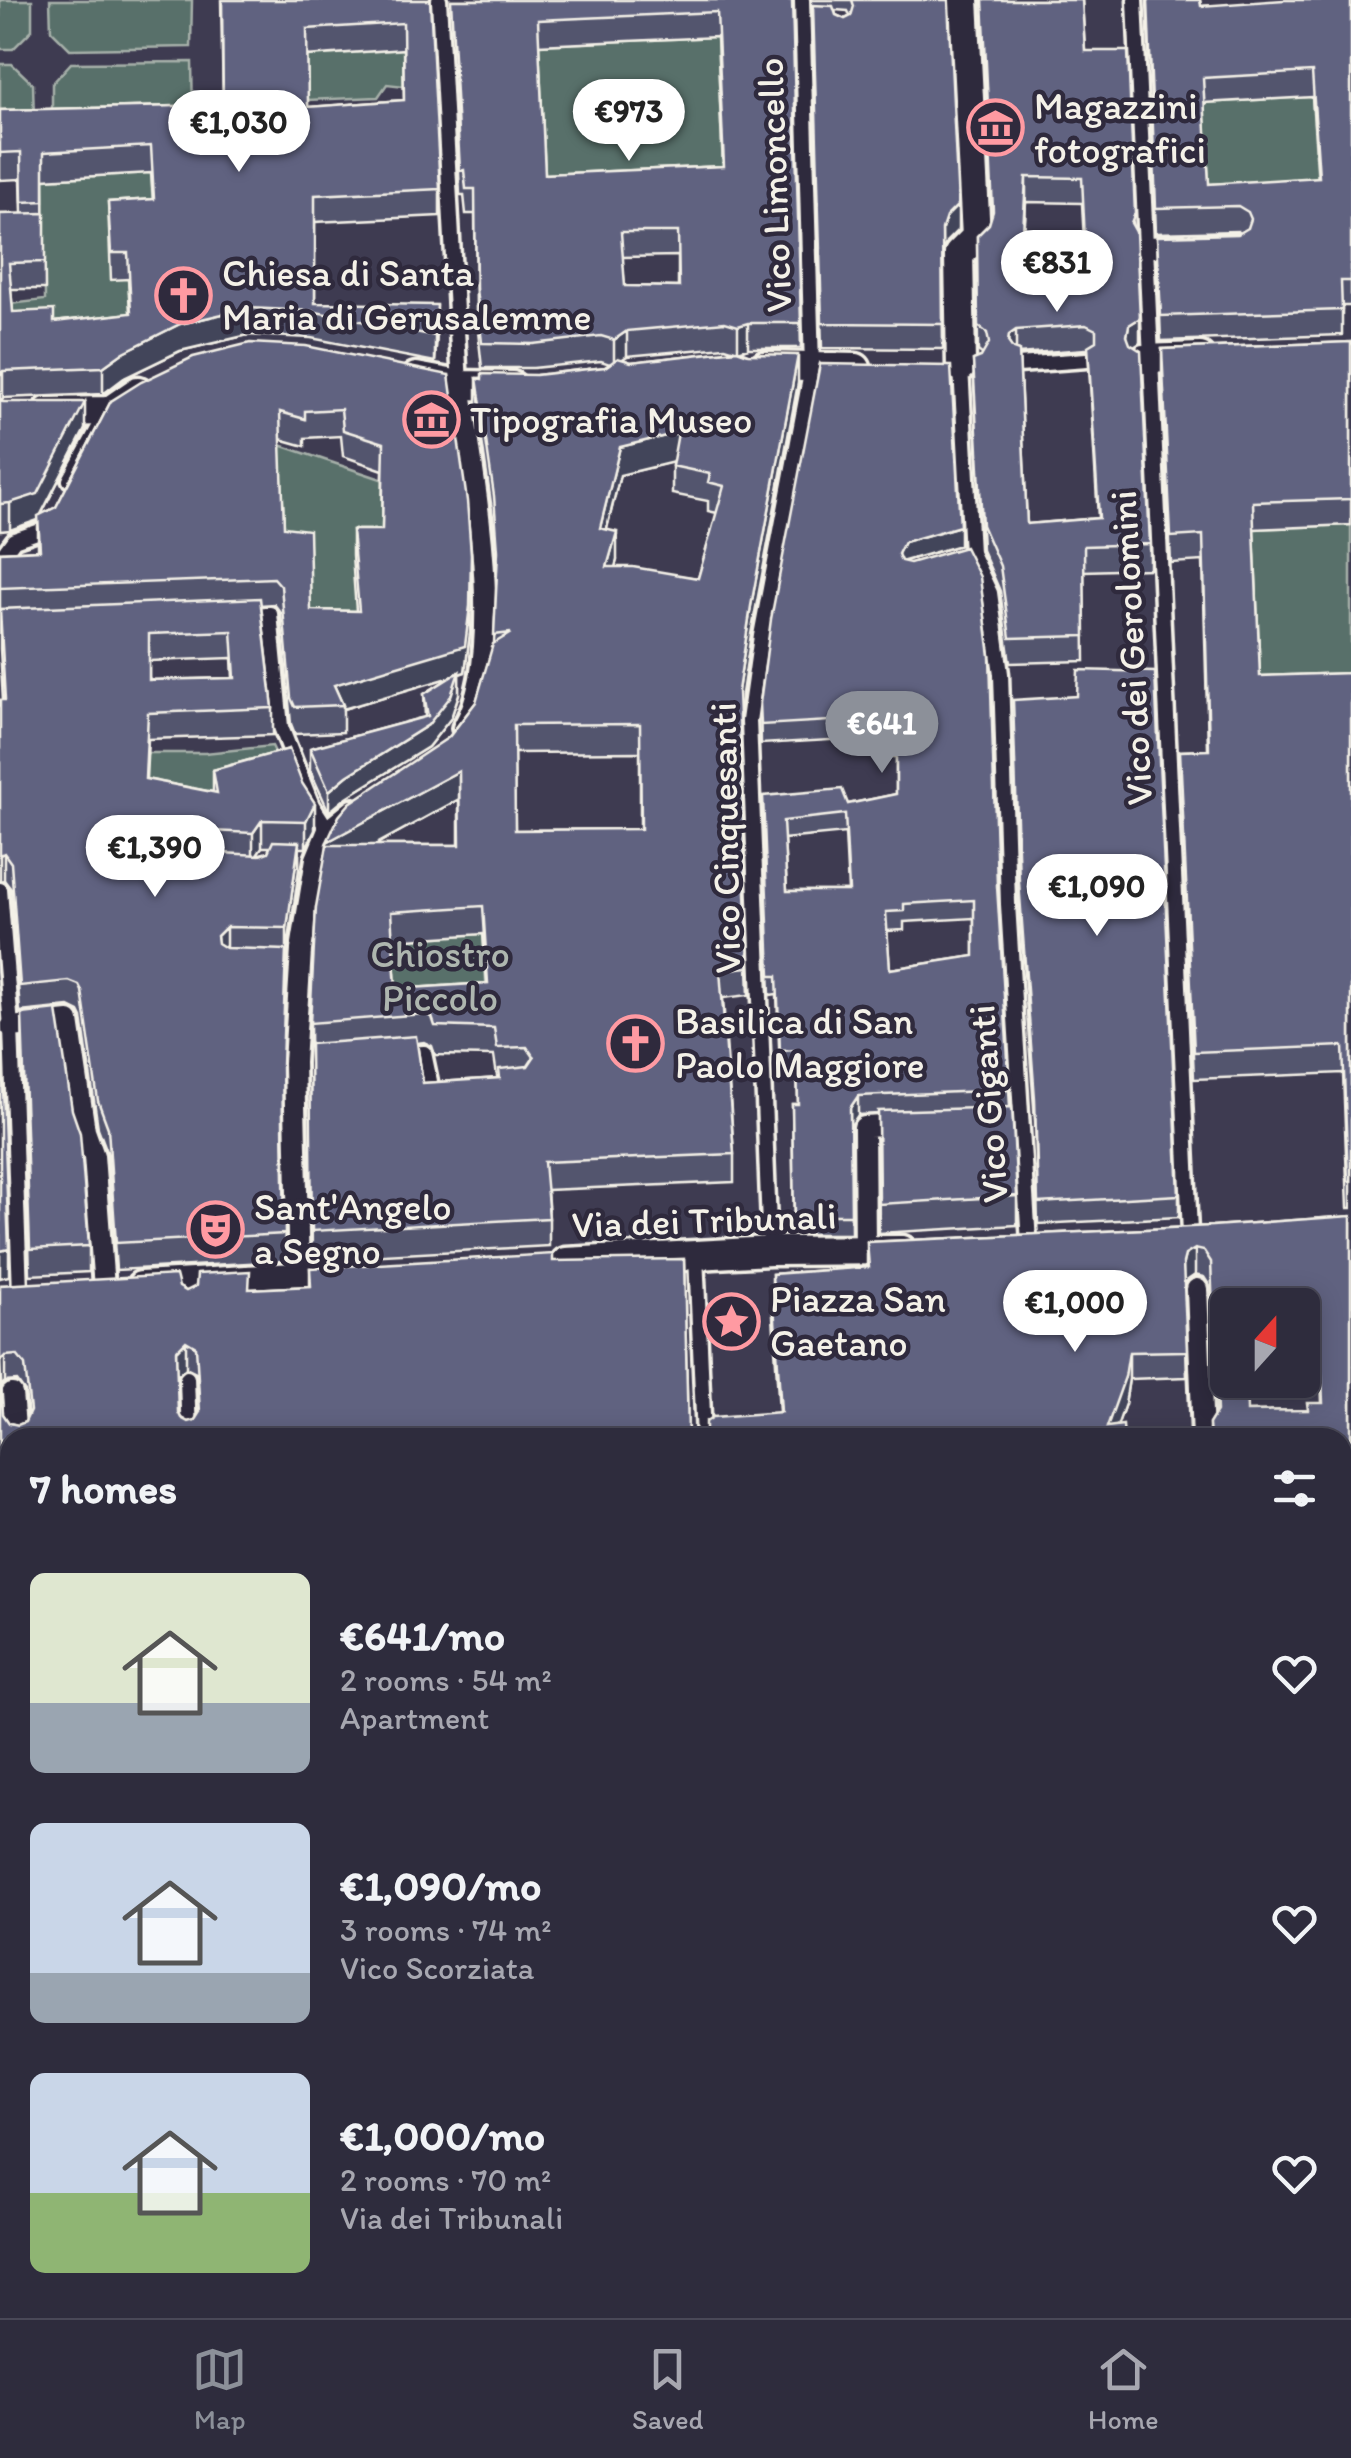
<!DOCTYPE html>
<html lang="en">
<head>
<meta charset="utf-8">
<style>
  :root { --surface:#2e2c3d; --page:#3a3848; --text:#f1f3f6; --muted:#a7a7b0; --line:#494857; --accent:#8c9099 }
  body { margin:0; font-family:Itim,sans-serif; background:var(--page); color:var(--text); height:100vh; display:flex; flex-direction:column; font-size:38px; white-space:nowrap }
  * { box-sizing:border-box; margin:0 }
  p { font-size:32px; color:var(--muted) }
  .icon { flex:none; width:55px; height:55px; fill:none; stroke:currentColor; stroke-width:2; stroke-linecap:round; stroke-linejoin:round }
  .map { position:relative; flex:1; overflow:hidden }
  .sheet { position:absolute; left:0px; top:1428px; width:1352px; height:892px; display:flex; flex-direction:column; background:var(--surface); border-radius:30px 30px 0 0; box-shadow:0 5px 25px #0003,0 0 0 2px var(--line) }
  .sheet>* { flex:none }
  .needle { width:65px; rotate:21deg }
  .tools { position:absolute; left:1210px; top:1288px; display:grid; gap:20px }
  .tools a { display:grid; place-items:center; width:110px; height:110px; border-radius:15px; background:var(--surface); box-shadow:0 5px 25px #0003,0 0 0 2px var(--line); font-size:50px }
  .price { position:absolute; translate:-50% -85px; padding:0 22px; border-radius:35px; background:#fff; color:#222; font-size:32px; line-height:65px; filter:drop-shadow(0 2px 5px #0008) }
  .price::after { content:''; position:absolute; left:50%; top:60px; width:30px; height:22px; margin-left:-15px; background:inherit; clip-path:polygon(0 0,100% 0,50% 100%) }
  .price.on { background:var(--accent); color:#fff }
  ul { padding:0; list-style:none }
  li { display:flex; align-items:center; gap:30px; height:250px; padding:0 30px }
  li span { display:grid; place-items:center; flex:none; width:280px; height:200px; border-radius:15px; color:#555 }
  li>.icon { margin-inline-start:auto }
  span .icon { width:120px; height:120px; fill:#fffc; stroke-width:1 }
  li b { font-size:42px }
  h2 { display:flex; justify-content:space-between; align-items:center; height:120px; padding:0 30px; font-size:42px }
  .tab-bar { display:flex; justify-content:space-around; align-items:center; height:140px; border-top:2px solid var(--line); background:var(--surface); font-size:28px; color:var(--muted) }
  .tab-bar a { display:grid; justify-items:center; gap:5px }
  .tab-bar .on { color:var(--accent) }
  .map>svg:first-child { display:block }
  .green { fill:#586f6a; stroke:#a6b0a9; stroke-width:2.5 }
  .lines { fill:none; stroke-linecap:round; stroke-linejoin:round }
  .service-casing { stroke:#f4f1e8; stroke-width:21 }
  .pedestrian-casing { stroke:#f4f1e8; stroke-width:28 }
  .minor-casing { stroke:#f4f1e8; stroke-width:35 }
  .service { stroke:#2f2a3d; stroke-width:14 }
  .pedestrian { stroke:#2f2a3d; stroke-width:20 }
  .minor { stroke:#2f2a3d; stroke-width:28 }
  .wall { fill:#53546e; stroke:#f4f1e8; stroke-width:2.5; fill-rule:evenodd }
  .shaded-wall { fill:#43455a; stroke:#f4f1e8; stroke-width:2.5 }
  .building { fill:#606280; stroke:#f4f1e8; stroke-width:2.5; fill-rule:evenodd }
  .labels { text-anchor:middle; stroke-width:9; stroke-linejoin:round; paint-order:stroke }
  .poi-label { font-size:38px; fill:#f4f1e8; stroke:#2f2a3d; text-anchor:start }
  .street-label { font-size:38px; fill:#f4f1e8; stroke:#2f2a3d }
  .park-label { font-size:38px; fill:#aeb6af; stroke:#2f2a3d }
</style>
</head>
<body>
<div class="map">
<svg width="1351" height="2318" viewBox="0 0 1351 2318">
  <rect width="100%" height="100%" fill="#3e3b51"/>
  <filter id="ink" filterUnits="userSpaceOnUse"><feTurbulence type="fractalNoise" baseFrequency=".01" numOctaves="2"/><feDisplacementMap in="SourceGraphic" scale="20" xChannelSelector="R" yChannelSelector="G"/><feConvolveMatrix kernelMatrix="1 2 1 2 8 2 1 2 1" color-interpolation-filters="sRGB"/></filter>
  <g filter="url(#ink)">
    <!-- green -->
    <path class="green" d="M0,0H32V30L13,49H0Z
      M50,0H192L191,47L70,49L51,30Z
      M717,37L724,191L545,199L538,45Z
      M423,48L404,86L387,84L378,97L307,100V56Z
      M192,62L193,115L52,120V84L71,63Z
      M0,64H12L33,84L34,120L0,121Z
      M1312,97L1319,202L1209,209L1203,103Z
      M151,173L154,226L128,279L131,317L14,339L10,304L45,300L44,179Z
      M280,445L384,480L382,557L359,635L311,637L277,552Z
      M1351,525V700L1259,703L1253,529Z
      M272,746L287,776L213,797L146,791L115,753H205Z
      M483,934L488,1011L396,1017L391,940Z"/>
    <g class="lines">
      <defs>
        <path id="service" d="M439,0L460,385
          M1135,0L1190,1233
          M1018,365L1087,360
          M961,367L971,553L990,593L1001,674L1008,904L1029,1243
          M70,480L98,429
          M0,559L14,540L46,529L50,522
          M243,615L270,614L281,727L312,805L328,830
          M0,890L11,1027L20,1293
          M400,1055L424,1053L432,1091H442
          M770,1251L749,721L761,636L812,368L802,0
          M696,1255L704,1438
          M187,1378L189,1438"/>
        <path id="pedestrian" d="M1145,247L1180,246
          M460,385C473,473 508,651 463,728
          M11,1027L69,1021L85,1131L94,1156L104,1288
          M865,1251L864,1127L905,1125
          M299,1277L294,1063L301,950L316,859L328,830L353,810
          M1197,1289L1203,1438
          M12,1394L16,1438"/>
        <path id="minor" d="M1144,359L1200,357
          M764,366L856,368
          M961,367L959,254L976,237L964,0
          M416,377L460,385L512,386
          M47,412L109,411L138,391
          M566,1262L770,1251L902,1250
          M141,1286L348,1274
          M1032,2310L1033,2318"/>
      </defs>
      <!-- service casing -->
      <use href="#service" class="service-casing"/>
      <!-- pedestrian casing -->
      <use href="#pedestrian" class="pedestrian-casing"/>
      <!-- minor casing -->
      <use href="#minor" class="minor-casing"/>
      <!-- service -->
      <use href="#service" class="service"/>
      <!-- pedestrian -->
      <use href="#pedestrian" class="pedestrian"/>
      <!-- minor -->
      <use href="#minor" class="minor"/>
    </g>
    <!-- wall -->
    <path class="wall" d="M221,0H430L440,189V216L315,222V303L437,332L435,362L311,338L248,335L180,351L124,378L103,394L3,398L1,400L3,402L85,429L41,515L56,507L111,401L449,375L470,633L465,672L459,674V694L451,718L428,747L347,797L329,812L310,770V748L425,717L424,694L452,676L343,709V732L295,734L291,724L281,613L274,604L261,605L273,708V735L148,739L146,779L213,792V770L289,749L315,830L306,848H299V869L287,955H286L282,1083L285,1261L116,1270L108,1154L98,1128L82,1018L79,1012L69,1007L20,1012L11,889L4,880L0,881V700H3L0,649V552L38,550V521L10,530L0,531V214H22L21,179L0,180V110L223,105ZM403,49L404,100L308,107L307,56ZM151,173L153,199L108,202L111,280L128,279L130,313L54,322L13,312L11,289H45L44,179ZM341,436L343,456L383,470L382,530H352V556L356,611L311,610L284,527L280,439L305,446V438ZM232,658L233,678L149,680V661ZM262,847H270L268,852L256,855Z
      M451,0H792L801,348H748L739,351L798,383L751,634L739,713L749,995L723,998L734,1154V1182L547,1190L549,1218V1246L312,1259L310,1023L316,907L476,702L494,643L497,568L494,524L477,406V378L536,375L605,367L610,364L601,361L533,368H482L476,313L475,214H466L464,195H460ZM717,37L723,166L545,174L539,45ZM678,256V287L625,286L622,257ZM725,347L735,350L631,362L622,359L627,356ZM672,462V494L708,501V511L717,513L698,578L615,567L617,560L607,529L620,475ZM640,752V829L515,830L514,753ZM459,799V845H375ZM483,934L487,983L396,989L393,940ZM424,1042L432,1046L435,1055L494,1056L497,1076H499V1078L423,1083L417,1043Z
      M811,0H948L958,230L946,242L942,253L943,349L822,348ZM835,10L848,11L850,16L845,19L836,15Z
      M981,0H1082L1085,51L1135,230L1140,343L1134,347L1150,544V569L1084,571L1085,661L1010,663L1000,591L982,550L973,360L981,357L983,355L978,351L977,236L989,224L992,214ZM1026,202L1082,203L1086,282L1021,288ZM1086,349L1088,350L1098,518L1027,524L1019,354Z
      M1147,0H1200L1201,6L1351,0V306H1342V335L1161,341L1157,236L1240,233L1238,231L1156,233ZM1312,97L1318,178L1209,184L1204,103Z
      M1351,342V525L1254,529L1260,676L1351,673V1208H1348L1343,1073L1194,1079L1180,751L1208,750L1203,561L1171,563L1162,376V349Z
      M820,364L960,545L904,561L997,886L1010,1107L1017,1196V1225L879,1233L878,1114L858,1115L850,1127L851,1234H794L792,1104H798L797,1069L780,1070L777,994L770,995L763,815L848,804L896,794V757H884L882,737L761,744L760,703ZM845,833L848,891H787L784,839ZM974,918V956L890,969L887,931L904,930V922Z
      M1013,721L1179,1195V1217L1038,1224L1035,1121L1019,904Z
      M22,1014L89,1246V1272L30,1275Z
      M1351,1216V2094L1342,2093V1438H1209V1424L1216,1413L1211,1288L1204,1277L1195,1275L1185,1282L1184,1286L1187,1377L1129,1379L1125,1404L1117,1426L779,1412L772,1300V1274L867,1267V1242L1212,1226ZM1228,1305H1302V1352L1320,1351L1322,1403L1308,1410L1247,1411Z
      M684,1259L688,1438H10V2310L0,2318V1285L179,1287L186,1291L250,1289L310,1286V1268ZM186,1368L196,1373L198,1414L195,1420L188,1422L181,1418L178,1412L177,1377ZM17,1381L25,1392L28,1416L25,1422L18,1425L9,1423L3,1414L1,1386L5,1382Z"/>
    <!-- shaded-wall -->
    <path class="shaded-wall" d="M1026,177V202L1020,313V288Z
      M958,205V230L946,242L942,254V229L946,217Z
      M437,305V332L435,362V336Z
      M248,308V335L180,351L124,378L103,394V367L124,352L180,324Z
      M1140,318V343L1129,350L1127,336L1129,325Z
      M748,323V348L738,351V326Z
      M1016,330V355L1008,342L1009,335Z
      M627,331V356L614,365V340Z
      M798,355V383L751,634L738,720V691L751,606Z
      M3,371V398L0,402V376Z
      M85,402V429L38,520L10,530V503Z
      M678,433V461L620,475L600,556V528L620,447Z
      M960,526V545L904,561L898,573V554L904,542Z
      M617,532V560L607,595V567Z
      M471,554L470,633L465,672L459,674V694L451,718L428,747L347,797L329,812V791L347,776L428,725L458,675L343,709V705L334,685Z
      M459,771V799L327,871V842Z
      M315,803V830L306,848V821Z
      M262,820V847L253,860V833Z
      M126,827V853L119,855L115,836L119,828Z
      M299,842V869L287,955V928Z
      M4,853V880L0,881V855Z
      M226,927V953L217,963V936Z
      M858,1096V1115L850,1127V1108Z
      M9,1249V1276L0,1278V1251Z
      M1195,1249V1275L1185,1282L1183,1290V1263L1185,1255Z
      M186,1341V1368L176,1377V1351Z
      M1129,1352V1379L1125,1404L1113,1438L1107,1427Z
      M5,1356V1382L0,1387V1361Z"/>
    <!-- building -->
    <path class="building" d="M222,0H430L440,189L315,195V303L437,305L435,336L311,311L248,308L180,324L124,352L103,367L3,371L0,376V214L45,213V262L9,263L13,312L54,310V322L131,313L128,253H111L108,202L154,199L151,146L44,152V201L22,202L21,152L0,153V110L223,105ZM403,23L404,100L308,107L307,29Z
      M451,0H792L801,323H748L738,326L725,322L627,331L614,340L601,336L533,344L482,343L476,289L475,189H466L464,170L460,171ZM717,12L724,166L545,174L538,20ZM621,232H678L679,287L625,286Z
      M852,0H948L958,205L946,217L942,229L943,324L822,323L813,5L833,6L836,15L845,19L851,16L854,6Z
      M983,0H1082L1085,51H1128L1135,213L1131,223L1136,232L1140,318L1129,325L1127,336L1130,344L1141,351L1150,544L1084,546L1085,636L1010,638L1000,566L982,525L973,360L981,357L989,343L987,333L978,326L977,236L989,224L993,211ZM1026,177L1082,178L1087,282L1020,288ZM1086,325L1096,330V341L1088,346L1099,518L1027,524L1019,351L1013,349L1008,342L1009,335L1016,330Z
      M1148,0H1200L1201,6L1284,0H1351V281H1341L1342,310L1161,316L1157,236L1238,234L1248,228L1251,219L1248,212L1238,206L1156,208ZM1312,72L1319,177L1209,184L1203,78Z
      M1351,342V499L1253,502L1260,676L1351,673V1181H1348L1343,1046L1194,1052L1180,751L1209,750L1203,535L1171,537L1162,349Z
      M250,343L306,346L449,375L467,501L471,554L470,606L465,646L334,685L343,705L295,707L291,698L281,586L274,578L0,588V552L40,550L38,516L56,507L111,401L141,382L193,357ZM341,409L343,430L384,443L382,530H352L359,611L311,610L309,530L284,527L280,412L305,419V411Z
      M737,350L748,354L798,355L751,606L738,691L749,967L720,970L734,1154L544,1162L549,1218L312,1231L310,1044L416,1036L423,1083L500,1078L499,1069L528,1066L534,1057L527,1047L497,1048L494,1028L435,1026L432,1017L424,1014L310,1023L316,907L327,845H460L459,771L327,842L339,816L350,803L449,737L476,702L493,644L511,633L494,635L498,551L494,496L477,378L482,379V374L536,375L605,367L618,358L631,362ZM678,433L672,466L710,474L708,482L724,486L698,578L633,567H607L617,532L600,528L620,447ZM640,724L641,829L515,830L514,725ZM483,906L488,983L396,989L391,912Z
      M820,364L951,366L960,526L904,542L898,554L901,561L910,563L965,547L980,577L990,656L997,886L1010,1090L858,1096L850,1108L851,1215H794L792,1104H798L797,1050L780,1051L777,976H770L763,796L842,789L848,804L896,794V738H884L882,718L761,725L760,703L771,619ZM845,814L849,891H787L783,821ZM974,900V956L890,969L886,912L904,911V904Z
      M0,399L3,402H85L38,494L10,503L0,504Z
      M260,598L273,708L148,713L145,779L217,793L213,770L289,749L302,783L315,803L306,821L262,820L253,833L126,827L119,828L115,836L116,843L124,848L260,855L268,852L273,841L299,842L287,928L226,927L217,936L218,943L226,948L286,950L282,1066L285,1234L116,1243L108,1128L98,1101L82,991L79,985L69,981L20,986L11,863L4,853L0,855V700H5L0,609ZM232,631L235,678L149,680V634Z
      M1078,670L1155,672L1179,1195L1038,1203L1035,1099L1019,882L1013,700L1077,696Z
      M459,672L451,696L428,725L347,776L329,791L310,748L428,716L424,694Z
      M0,1008L9,1249L0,1251Z
      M57,1010L72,1110L80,1133L89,1246L30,1249L22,1014Z
      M1012,1107L1017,1196L879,1204L878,1111Z
      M1351,1216V2067L1342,2066V1438H1210L1209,1424L1217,1411L1211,1262L1204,1251L1195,1249L1185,1255L1183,1263L1187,1351L1129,1352L1125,1377L1107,1427L1123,1425L1124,1438H706V1422L713,1417L781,1412L772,1274L869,1267L867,1242L1212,1226ZM1228,1305H1302V1326L1320,1325L1323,1403H1307L1308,1410L1247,1411L1246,1380H1228Z
      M553,1254V1261L684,1259L688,1435L548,1438H10V2132L0,2133V1285L176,1275L179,1287L186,1291L196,1286L197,1274L250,1271L249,1289L311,1286L310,1268ZM186,1341L196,1347L200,1412L195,1420L188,1422L181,1418L178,1412L176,1351ZM17,1355L25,1365L30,1411L25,1422L18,1425L9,1423L3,1414L0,1361L5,1356Z
      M1351,2100V2318H1070L1069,2310H1342V2101Z
      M10,2158V2310H445V2318H0V2160Z
      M522,2310H609V2311L1016,2310V2318H523Z"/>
  </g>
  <!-- icons -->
  <defs>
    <symbol id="museum-ring" viewBox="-11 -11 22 22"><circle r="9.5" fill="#2f2a3d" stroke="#ff9aa2" stroke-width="1.5"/><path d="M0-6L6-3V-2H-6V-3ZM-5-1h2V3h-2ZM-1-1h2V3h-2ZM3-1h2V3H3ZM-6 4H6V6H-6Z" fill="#ff9aa2"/></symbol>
    <symbol id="church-ring" viewBox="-11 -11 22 22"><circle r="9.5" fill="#2f2a3d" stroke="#ff9aa2" stroke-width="1.5"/><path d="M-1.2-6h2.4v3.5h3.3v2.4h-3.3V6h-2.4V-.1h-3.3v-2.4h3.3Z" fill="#ff9aa2"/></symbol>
    <symbol id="theatre-ring" viewBox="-11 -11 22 22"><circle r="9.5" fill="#2f2a3d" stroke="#ff9aa2" stroke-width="1.5"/><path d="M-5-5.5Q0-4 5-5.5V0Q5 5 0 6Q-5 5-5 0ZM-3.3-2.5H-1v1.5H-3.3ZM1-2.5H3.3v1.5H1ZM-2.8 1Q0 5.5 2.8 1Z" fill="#ff9aa2"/></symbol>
    <symbol id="sight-ring" viewBox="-11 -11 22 22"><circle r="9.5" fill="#2f2a3d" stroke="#ff9aa2" stroke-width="1.5"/><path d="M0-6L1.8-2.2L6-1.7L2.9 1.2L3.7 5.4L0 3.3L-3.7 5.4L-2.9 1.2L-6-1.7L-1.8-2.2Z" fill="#ff9aa2"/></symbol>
  </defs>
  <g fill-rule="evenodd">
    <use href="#museum-ring" x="964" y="96" width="63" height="63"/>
    <use href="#church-ring" x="152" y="264" width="63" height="63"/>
    <use href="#museum-ring" x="400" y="388" width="63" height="63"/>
    <use href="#church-ring" x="604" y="1012" width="63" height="63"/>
    <use href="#theatre-ring" x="184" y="1198" width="63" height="63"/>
    <use href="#sight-ring" x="700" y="1290" width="63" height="63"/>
  </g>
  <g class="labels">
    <!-- poi labels -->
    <g class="poi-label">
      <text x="1034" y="119">Magazzini<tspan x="1034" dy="44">fotografici</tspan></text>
      <text x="222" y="286">Chiesa di Santa<tspan x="222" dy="44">Maria di Gerusalemme</tspan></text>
      <text x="470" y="433">Tipografia Museo</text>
      <text x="675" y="1034">Basilica di San<tspan x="675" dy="44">Paolo Maggiore</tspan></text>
      <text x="254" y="1220">Sant'Angelo<tspan x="254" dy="44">a Segno</tspan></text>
      <text x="770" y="1312">Piazza San<tspan x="770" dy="44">Gaetano</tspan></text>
    </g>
    <!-- street labels -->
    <g class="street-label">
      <text transform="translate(774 185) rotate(-92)" y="13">Vico Limoncello</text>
      <text transform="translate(1131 648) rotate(-93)" y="13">Vico dei Gerolomini</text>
      <text transform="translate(725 838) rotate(-91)" y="13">Vico Cinquesanti</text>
      <text transform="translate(988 1104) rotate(-94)" y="13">Vico Giganti</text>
      <text transform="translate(704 1220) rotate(-2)" y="13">Via dei Tribunali</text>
    </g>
    <!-- park labels -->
    <g class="park-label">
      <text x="440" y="967">Chiostro<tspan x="440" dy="44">Piccolo</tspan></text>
    </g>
  </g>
</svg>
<div class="tools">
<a><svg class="needle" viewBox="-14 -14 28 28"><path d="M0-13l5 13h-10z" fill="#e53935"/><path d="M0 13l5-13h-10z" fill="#a7a7b0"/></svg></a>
</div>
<b class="price" style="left:629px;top:164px">€973</b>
<b class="price" style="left:239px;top:175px">€1,030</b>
<b class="price" style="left:1057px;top:315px">€831</b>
<b class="price on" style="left:882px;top:776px">€641</b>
<b class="price" style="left:155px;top:900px">€1,390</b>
<b class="price" style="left:1097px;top:939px">€1,090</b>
<b class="price" style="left:1075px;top:1355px">€1,000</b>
<section class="sheet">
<h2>7 homes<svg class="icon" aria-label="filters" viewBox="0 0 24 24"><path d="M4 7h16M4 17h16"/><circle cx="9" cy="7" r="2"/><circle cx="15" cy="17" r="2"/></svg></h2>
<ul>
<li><span style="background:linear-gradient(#dfe7d0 65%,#9aa5b1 0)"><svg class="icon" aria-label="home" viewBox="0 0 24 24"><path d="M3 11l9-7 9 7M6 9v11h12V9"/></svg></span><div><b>€641/mo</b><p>2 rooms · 54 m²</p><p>Apartment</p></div><svg class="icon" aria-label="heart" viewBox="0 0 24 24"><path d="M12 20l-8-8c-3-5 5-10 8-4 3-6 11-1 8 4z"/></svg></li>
<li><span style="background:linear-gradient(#c9d6e8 75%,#9aa5b1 0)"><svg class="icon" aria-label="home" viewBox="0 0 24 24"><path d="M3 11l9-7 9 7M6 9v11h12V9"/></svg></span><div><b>€1,090/mo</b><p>3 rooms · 74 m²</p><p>Vico Scorziata</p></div><svg class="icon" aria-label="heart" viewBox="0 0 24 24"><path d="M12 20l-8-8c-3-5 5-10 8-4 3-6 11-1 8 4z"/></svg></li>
<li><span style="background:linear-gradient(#c9d6e8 60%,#8fb573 0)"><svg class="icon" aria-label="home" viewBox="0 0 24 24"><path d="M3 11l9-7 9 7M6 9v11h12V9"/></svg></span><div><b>€1,000/mo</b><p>2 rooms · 70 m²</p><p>Via dei Tribunali</p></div><svg class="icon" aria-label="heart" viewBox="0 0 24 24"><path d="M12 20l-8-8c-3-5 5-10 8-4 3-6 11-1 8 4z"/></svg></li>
</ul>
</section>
</div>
<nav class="tab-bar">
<a class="on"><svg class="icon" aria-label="map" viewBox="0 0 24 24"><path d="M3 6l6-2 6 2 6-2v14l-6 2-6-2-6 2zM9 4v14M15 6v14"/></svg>Map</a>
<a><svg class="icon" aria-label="saved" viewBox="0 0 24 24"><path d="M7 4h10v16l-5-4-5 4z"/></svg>Saved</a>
<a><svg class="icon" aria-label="home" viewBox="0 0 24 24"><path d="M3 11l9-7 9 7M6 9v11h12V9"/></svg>Home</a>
</nav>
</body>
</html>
